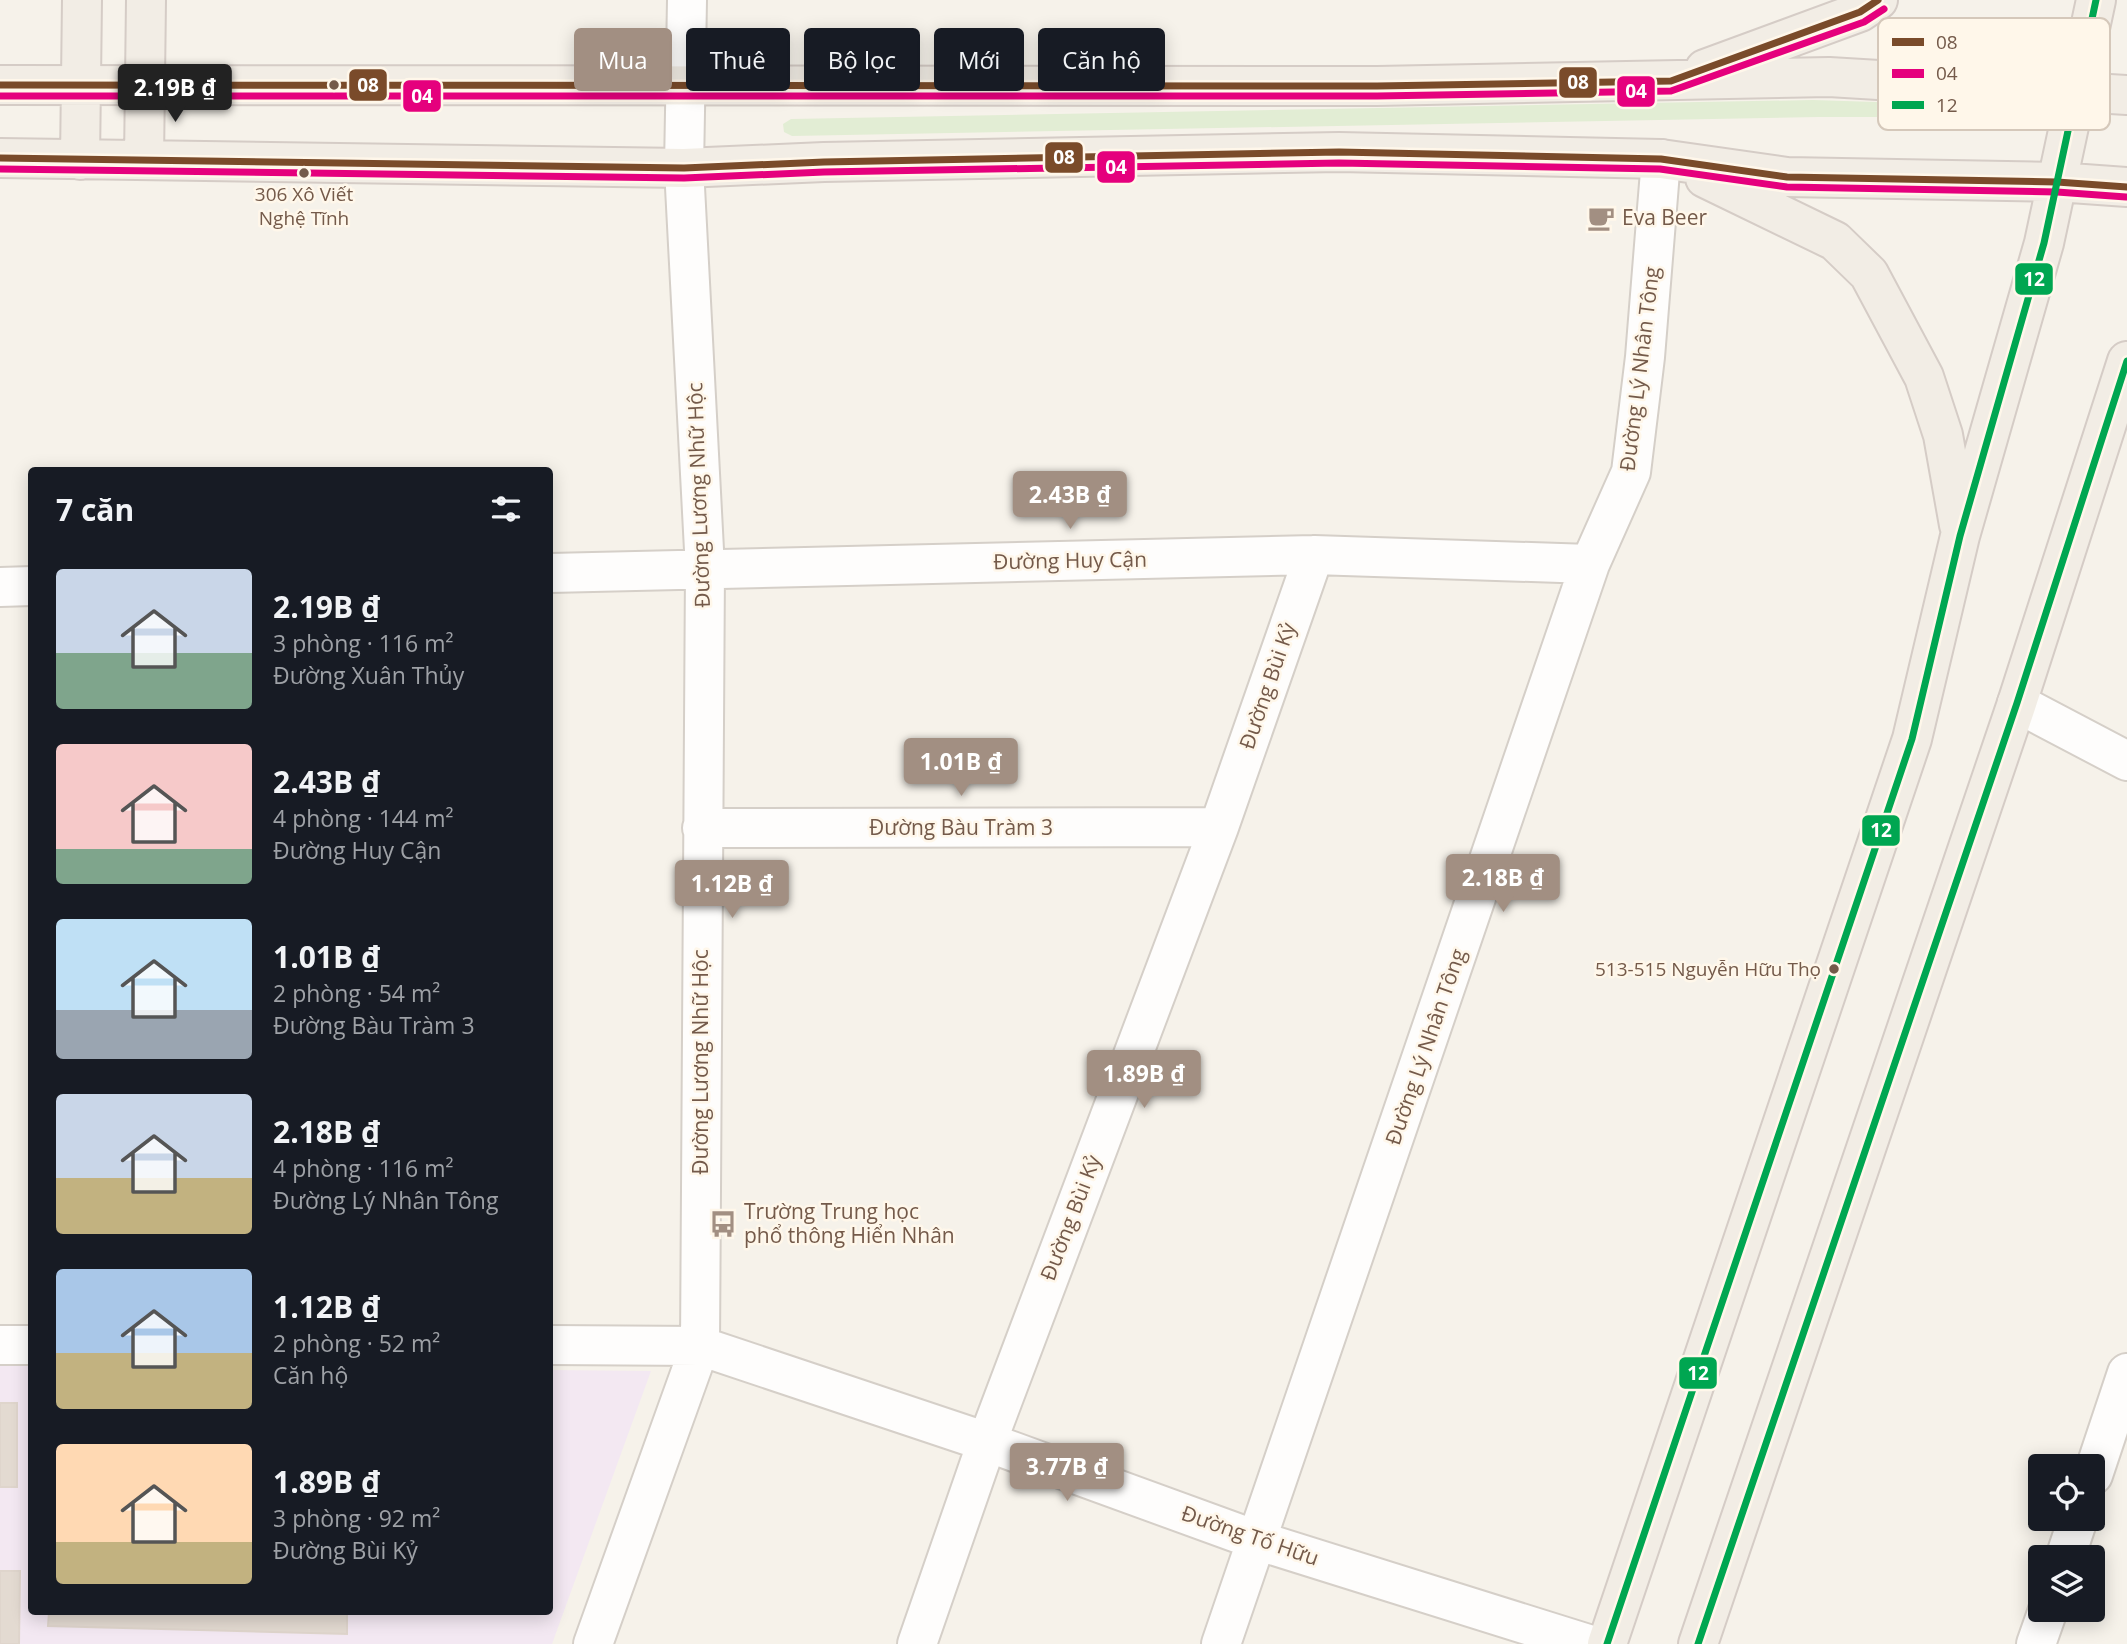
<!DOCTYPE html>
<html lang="vi">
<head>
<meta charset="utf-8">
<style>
  :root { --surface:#171b24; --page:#20242c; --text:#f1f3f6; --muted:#9ea1a6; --accent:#a28f82 }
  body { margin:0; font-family:"Open Sans",sans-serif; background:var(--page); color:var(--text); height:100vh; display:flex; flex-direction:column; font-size:26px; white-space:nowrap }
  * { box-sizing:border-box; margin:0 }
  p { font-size:23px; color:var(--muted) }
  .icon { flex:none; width:38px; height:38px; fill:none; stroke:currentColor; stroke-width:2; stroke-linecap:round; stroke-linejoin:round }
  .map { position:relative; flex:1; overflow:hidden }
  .panel { position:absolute; left:28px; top:467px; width:525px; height:1148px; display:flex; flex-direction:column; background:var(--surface); border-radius:7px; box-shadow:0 4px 18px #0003 }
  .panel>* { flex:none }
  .guide { position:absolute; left:574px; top:28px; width:665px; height:63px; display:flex; gap:14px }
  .controls { position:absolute; left:2028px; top:1454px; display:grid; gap:14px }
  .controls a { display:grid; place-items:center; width:77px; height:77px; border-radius:7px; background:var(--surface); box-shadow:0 4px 18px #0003; font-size:35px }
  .price { position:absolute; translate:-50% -60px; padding:0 16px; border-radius:7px; background:var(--accent); color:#fff; font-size:23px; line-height:46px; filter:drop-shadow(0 2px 4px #0008) }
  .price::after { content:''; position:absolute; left:50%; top:42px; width:21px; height:16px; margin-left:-10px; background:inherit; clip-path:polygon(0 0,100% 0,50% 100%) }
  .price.active { background:#222; color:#fff }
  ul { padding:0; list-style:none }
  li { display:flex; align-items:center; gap:21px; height:175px; padding:0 28px }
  li span { display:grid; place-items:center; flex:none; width:196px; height:140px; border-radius:7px; color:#555 }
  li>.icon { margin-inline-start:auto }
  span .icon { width:84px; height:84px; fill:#fffc; stroke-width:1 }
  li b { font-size:30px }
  h2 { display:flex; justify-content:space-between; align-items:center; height:84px; padding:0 28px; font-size:30px }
  .chip { padding:0 24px; border-radius:7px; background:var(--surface); box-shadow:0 4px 18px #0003; font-size:24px; line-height:63px }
  .chip.active { background:var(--accent); color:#fff }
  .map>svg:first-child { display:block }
  .education { fill:#f3e8f2 }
  .green { fill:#e2edd4 }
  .building { fill:#e3dad1; stroke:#dfd5cc; stroke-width:2 }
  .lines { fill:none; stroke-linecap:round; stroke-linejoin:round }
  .minor-casing { stroke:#d5cfc8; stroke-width:42 }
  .major-casing { stroke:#d5ccc6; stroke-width:42 }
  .minor { stroke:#fefdfc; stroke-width:38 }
  .major { stroke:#f2ede5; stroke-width:38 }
  .bus-1-casing { stroke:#fff7ea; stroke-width:12 }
  .bus-2-casing { stroke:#fff7ea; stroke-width:12 }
  .bus-3-casing { stroke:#fff7ea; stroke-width:12 }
  .bus-1 { stroke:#7a4b2a; stroke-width:7 }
  .bus-2 { stroke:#e5007d; stroke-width:7 }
  .bus-3 { stroke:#00a651; stroke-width:7 }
  .bus-dot { fill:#745a4a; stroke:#fff7ea; stroke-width:2.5 }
  .labels { text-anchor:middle; stroke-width:5; stroke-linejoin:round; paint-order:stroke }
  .bus-label { font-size:19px; fill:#745a4a; stroke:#fff7ea }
  .poi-label { font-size:21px; fill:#745a4a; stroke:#fff7ea; text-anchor:start }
  .street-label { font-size:21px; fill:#745a4a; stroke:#fff7ea }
  .key { fill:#fff7ea; stroke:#d5c8ba; stroke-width:2 }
  .key-label { font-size:19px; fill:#745a4a }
  .line-badge { stroke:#fff7ea; stroke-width:2.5 }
  .badge-label { font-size:19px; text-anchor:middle; font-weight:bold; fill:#fff }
</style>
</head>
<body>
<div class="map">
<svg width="2127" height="1644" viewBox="0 0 2127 1644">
  <rect width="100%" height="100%" fill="#f6f2ea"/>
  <!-- education -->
  <path class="education" d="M0,1365H31L32,1612H550V1370L651,1371L552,1644H0Z"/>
  <!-- green -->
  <path class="green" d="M1813,100L2001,106L2002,117H1818L792,136L784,132L783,124L791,119Z"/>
  <!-- building -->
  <path class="building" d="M0,1403H17V1487H0Z
    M0,1571H20L19,1644H0Z
    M49,1612H347V1634L48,1626Z"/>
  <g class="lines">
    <defs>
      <path id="minor" d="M550,573L1314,555L1590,564
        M0,587L32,586
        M2017,703L2127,761
        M702,828L1219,827
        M0,1345H32
        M550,1345L700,1346L987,1442L1259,1541L1588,1644
        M2093,1475L2127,1373
        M2065,1558L2078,1519
        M593,1644L700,1346L705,569L684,168L687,0
        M917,1644L987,1442L1219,827L1314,555
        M1221,1644L1590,564L1631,472L1645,357L1661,159
        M2036,1644L2048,1610"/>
      <path id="major" d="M1705,69L1860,12L1878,0
        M0,85L1377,86L1829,77L2127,95
        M0,158L684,168L824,162L1339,152L1661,159L1787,177L2057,182L2127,187
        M80,160L82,0
        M144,160L146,0
        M1705,178L1835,241L1869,274L1924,377L1943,435L1959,525
        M1607,1644L1912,739L1960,536L2044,243L2096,0
        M1698,1644L2017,703L2127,361"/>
    </defs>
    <!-- minor casing -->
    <use href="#minor" class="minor-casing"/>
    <!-- major casing -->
    <use href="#major" class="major-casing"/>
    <!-- minor -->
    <use href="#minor" class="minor"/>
    <!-- major -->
    <use href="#major" class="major"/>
    <defs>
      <path id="bus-1" d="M0,85L1377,86L1671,81L1860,12L1878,0
        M0,158L684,168L824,162L1339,152L1661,159L1787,177L2057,182L2127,187"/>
      <path id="bus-2" d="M0,96H1377L1671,91L1864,22L1884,9
        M0,169L684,178L824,172L1339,163L1660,169L1787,187L2057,192L2126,197"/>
      <path id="bus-3" d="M1607,1644L1912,739L1960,536L2044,243L2096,0
        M1698,1644L2017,703L2127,361"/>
    </defs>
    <!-- bus-1 casing -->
    <use href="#bus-1" class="bus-1-casing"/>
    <!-- bus-2 casing -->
    <use href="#bus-2" class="bus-2-casing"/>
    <!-- bus-3 casing -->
    <use href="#bus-3" class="bus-3-casing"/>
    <!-- bus-1 -->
    <use href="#bus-1" class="bus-1"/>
    <!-- bus-2 -->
    <use href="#bus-2" class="bus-2"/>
    <!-- bus-3 -->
    <use href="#bus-3" class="bus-3"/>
  </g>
  <!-- icons -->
  <defs>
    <symbol id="cafe-bare" viewBox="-9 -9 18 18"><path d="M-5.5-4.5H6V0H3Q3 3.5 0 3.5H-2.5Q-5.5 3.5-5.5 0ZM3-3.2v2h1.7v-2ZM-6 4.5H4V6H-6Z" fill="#a28f82" stroke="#fff7ea" stroke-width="2.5" paint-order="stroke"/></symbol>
    <symbol id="bus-bare" viewBox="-9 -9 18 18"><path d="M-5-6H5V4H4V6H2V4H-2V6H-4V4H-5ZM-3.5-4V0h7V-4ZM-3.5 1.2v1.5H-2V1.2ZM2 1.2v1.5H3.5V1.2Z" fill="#a28f82" stroke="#fff7ea" stroke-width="2.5" paint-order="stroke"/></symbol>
  </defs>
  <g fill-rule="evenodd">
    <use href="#cafe-bare" x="1582" y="199" width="38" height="38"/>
    <use href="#bus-bare" x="704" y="1205" width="38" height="38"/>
  </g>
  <!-- markers -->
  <g class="bus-dot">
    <circle cx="334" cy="85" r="6"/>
    <circle cx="304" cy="173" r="6"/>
    <circle cx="1834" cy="969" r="6"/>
  </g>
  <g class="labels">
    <!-- bus labels -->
    <g class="bus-label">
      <text x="304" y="201">306 Xô Viết<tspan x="304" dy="24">Nghệ Tĩnh</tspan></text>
      <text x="1821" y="976" text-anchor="end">513-515 Nguyễn Hữu Thọ</text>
    </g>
    <!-- poi labels -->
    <g class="poi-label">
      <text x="1622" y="225">Eva Beer</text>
      <text x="744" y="1219">Trường Trung học<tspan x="744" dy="24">phổ thông Hiển Nhân</tspan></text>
    </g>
    <!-- street labels -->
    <g class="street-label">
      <text transform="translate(1640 369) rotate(-83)" y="7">Đường Lý Nhân Tông</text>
      <text transform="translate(699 495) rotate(-92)" y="7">Đường Lương Nhữ Hộc</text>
      <text transform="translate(1070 561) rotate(-1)" y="7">Đường Huy Cận</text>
      <text transform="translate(1268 686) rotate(-71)" y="7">Đường Bùi Kỷ</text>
      <text x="961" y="835">Đường Bàu Tràm 3</text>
      <text transform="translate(1426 1047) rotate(-71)" y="7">Đường Lý Nhân Tông</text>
      <text transform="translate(701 1062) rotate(-90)" y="7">Đường Lương Nhữ Hộc</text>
      <text transform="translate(1071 1218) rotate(-69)" y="7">Đường Bùi Kỷ</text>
      <text transform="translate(1250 1536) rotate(19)" y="7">Đường Tố Hữu</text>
    </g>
  </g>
  <!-- legend -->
  <rect x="1878" y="18" width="232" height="112" rx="10" class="key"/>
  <rect x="1892" y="38" width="32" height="8" fill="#7a4b2a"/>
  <rect x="1892" y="69" width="32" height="9" fill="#e5007d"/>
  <rect x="1892" y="101" width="32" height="8" fill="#00a651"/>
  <g class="key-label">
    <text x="1936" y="49">08</text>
    <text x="1936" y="80">04</text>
    <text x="1936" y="112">12</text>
  </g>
  <g class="line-badge">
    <rect x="1558" y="66" width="40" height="33" rx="7" fill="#7a4b2a"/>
    <rect x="348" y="68" width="40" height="34" rx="7" fill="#7a4b2a"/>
    <rect x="1616" y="75" width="40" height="33" rx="7" fill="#e5007d"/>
    <rect x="402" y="79" width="40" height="34" rx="7" fill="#e5007d"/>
    <rect x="1044" y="141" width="40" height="33" rx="7" fill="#7a4b2a"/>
    <rect x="1096" y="150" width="40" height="34" rx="7" fill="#e5007d"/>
    <rect x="2014" y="262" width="40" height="34" rx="7" fill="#00a651"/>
    <rect x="1861" y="814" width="40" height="33" rx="7" fill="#00a651"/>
    <rect x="1678" y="1356" width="40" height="34" rx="7" fill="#00a651"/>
  </g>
  <g class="badge-label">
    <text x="1578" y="89">08</text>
    <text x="368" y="92">08</text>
    <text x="1636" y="98">04</text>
    <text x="422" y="103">04</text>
    <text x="1064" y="164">08</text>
    <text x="1116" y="174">04</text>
    <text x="2034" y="286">12</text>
    <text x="1881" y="837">12</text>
    <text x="1698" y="1380">12</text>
  </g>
</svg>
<div class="controls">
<a><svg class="icon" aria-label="locate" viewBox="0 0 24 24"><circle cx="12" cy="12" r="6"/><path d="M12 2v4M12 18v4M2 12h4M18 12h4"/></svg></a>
<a><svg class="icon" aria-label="layers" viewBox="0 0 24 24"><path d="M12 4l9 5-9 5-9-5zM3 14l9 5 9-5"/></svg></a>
</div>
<b class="price active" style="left:175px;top:124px">2.19B ₫</b>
<b class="price" style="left:1070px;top:531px">2.43B ₫</b>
<b class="price" style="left:961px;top:798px">1.01B ₫</b>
<b class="price" style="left:1503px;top:914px">2.18B ₫</b>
<b class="price" style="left:732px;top:920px">1.12B ₫</b>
<b class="price" style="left:1144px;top:1110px">1.89B ₫</b>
<b class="price" style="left:1067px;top:1503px">3.77B ₫</b>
<div class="guide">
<a class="chip active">Mua</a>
<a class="chip">Thuê</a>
<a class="chip">Bộ lọc</a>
<a class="chip">Mới</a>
<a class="chip">Căn hộ</a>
</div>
<section class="panel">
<h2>7 căn<svg class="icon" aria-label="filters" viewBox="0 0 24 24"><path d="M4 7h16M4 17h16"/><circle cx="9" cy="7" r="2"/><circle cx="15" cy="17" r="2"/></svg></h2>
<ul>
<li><span style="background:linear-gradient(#c9d6e8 60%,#7fa58c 0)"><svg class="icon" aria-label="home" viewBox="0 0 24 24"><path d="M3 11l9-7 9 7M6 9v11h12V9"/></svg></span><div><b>2.19B ₫</b><p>3 phòng · 116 m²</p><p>Đường Xuân Thủy</p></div></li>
<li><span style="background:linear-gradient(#f6c9c9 75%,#7fa58c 0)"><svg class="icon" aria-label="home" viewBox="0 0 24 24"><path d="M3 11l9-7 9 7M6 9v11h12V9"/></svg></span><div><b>2.43B ₫</b><p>4 phòng · 144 m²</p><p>Đường Huy Cận</p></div></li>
<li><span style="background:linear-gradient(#bfe0f5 65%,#9aa5b1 0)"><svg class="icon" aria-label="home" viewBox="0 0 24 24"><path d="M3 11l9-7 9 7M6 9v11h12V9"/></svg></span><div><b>1.01B ₫</b><p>2 phòng · 54 m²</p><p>Đường Bàu Tràm 3</p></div></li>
<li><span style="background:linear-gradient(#c9d6e8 60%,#c2b280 0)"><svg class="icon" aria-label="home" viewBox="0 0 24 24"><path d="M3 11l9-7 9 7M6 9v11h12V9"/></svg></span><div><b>2.18B ₫</b><p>4 phòng · 116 m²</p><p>Đường Lý Nhân Tông</p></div></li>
<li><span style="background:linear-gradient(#a9c7e8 60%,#c2b280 0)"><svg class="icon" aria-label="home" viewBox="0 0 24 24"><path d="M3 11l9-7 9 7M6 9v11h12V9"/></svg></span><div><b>1.12B ₫</b><p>2 phòng · 52 m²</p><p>Căn hộ</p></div></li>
<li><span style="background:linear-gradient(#ffd9b3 70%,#c2b280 0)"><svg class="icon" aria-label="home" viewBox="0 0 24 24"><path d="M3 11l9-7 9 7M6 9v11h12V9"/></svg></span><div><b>1.89B ₫</b><p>3 phòng · 92 m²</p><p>Đường Bùi Kỷ</p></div></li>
</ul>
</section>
</div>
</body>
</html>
